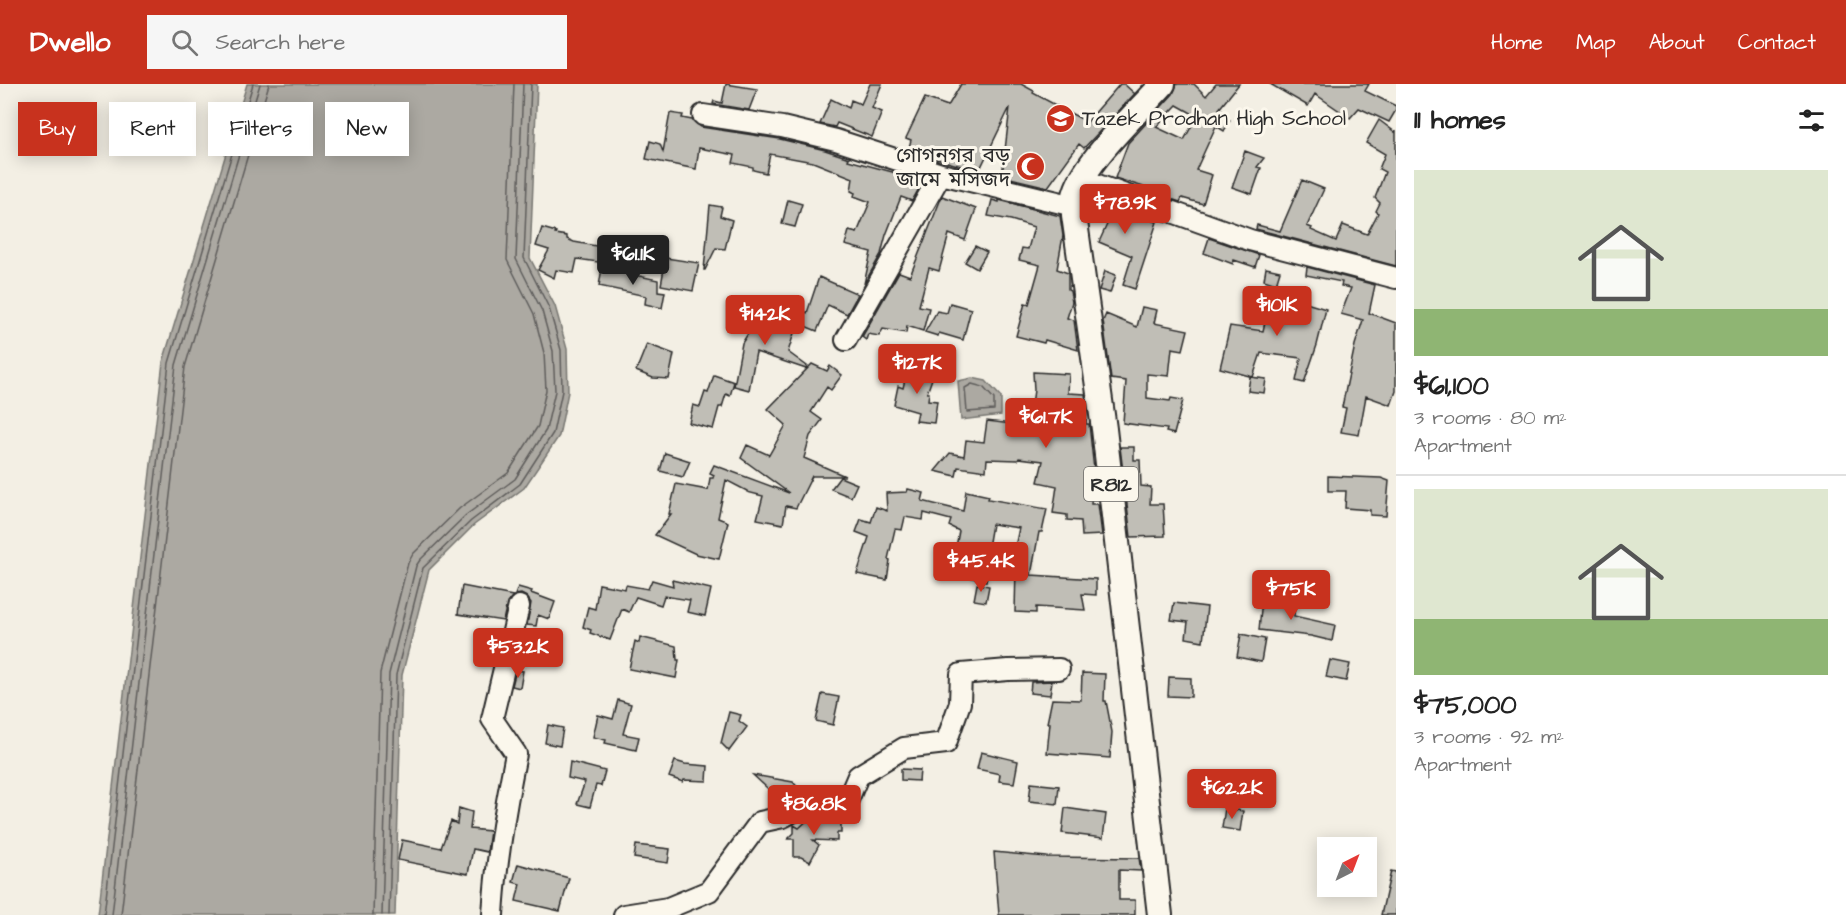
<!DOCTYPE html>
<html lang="en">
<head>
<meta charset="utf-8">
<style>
  :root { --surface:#fff; --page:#f6f6f6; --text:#222; --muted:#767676; --line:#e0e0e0; --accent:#c8321e }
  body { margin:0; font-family:"Architects Daughter","Noto Sans Bengali",sans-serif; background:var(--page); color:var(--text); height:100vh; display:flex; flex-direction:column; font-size:22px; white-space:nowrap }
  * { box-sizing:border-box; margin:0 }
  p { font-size:20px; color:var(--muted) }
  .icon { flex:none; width:33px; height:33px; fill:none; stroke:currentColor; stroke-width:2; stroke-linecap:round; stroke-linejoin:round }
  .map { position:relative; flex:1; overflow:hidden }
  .side { display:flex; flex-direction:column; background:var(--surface); width:450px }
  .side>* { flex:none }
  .guide { position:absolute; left:18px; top:18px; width:570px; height:54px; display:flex; gap:12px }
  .needle { width:39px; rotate:42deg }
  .tools { position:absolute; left:1317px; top:753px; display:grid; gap:12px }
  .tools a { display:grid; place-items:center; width:60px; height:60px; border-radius:0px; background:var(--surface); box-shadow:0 3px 15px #0003; font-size:30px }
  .price { position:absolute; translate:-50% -51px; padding:0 14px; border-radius:6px; background:var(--accent); color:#fff; font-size:20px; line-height:39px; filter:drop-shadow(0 2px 3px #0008) }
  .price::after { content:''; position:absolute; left:50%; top:36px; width:18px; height:14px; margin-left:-9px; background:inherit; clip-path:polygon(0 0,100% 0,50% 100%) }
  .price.current { background:#222; color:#fff }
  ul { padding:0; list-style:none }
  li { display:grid; align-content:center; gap:12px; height:318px; padding:0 18px }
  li+li { border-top:2px solid var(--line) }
  li span { display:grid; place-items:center; height:186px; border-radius:0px; color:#555 }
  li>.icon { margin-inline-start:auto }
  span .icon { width:108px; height:108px; fill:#fffc; stroke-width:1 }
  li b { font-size:26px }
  h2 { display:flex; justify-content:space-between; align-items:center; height:72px; padding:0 18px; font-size:26px }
  .pill { padding:0 21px; border-radius:0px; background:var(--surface); box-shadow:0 3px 15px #0003; font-size:21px; line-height:54px }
  .pill.current { background:var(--accent); color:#fff }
  header { display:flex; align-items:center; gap:36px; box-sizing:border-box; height:84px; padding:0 30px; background:var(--accent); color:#fff }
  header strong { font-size:28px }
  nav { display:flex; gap:33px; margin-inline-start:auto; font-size:21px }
  .search { width:420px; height:54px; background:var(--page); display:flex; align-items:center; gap:15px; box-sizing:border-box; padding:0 21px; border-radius:0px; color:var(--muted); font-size:22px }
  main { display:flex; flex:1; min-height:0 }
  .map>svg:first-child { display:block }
  .water { fill:#aca9a2; stroke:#787772; stroke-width:1.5 }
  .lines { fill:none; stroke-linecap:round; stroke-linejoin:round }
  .shore { stroke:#5f5d5b; stroke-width:1.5 }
  .building { fill:#c0beb6; stroke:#2b2b2b; stroke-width:1.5; fill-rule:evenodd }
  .minor-casing { stroke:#2b2b2b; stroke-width:24 }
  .major-casing { stroke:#2b2b2b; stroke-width:28 }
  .minor { stroke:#fbf7ec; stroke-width:20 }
  .major { stroke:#fbf7ec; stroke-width:24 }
  .labels { text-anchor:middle; stroke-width:6; stroke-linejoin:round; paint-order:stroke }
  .shield { fill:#fbf7ec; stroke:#696865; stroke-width:1.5 }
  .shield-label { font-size:20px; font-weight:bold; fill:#2b2b2b }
  .poi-label { font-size:21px; fill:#2b2b2b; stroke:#fbf7ec; text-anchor:start }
</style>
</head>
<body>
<header>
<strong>Dwello</strong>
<div class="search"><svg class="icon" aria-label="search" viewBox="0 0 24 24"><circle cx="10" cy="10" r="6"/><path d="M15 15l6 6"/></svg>Search here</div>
<nav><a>Home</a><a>Map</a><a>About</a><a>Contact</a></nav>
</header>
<main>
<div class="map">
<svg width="1396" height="831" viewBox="0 0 1396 831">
  <rect width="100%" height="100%" fill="#f3efe4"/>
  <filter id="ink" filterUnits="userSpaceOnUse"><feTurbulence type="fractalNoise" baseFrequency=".0167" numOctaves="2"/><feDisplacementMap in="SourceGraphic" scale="12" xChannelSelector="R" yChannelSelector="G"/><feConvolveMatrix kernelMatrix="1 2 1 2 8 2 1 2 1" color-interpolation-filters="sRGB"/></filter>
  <g filter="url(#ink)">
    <!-- water -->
    <path class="water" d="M247,0H537L530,174L555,222L567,265L568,308L559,352L524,404L474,441L429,486L402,591L395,831H98L163,278Z
      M972,294L986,297L1001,313V331L961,336L958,297Z"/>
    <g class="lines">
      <!-- shore -->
      <path class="shore" d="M972,300L983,303L994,315V326L967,328L965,304Z
        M104,831L169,279L253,0
        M112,831L176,281L260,0
        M121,831L185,283L269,0
        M373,831L380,589L408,479L413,470L460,424L508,389L538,342L546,306L544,269L534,230L507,176L514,0
        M382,831L389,590L416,482L420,476L466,431L515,395L546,346L555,307L553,267L542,227L516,175L523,0
        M389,831L396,591L423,484L471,437L520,400L553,349L562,307L561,266L549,224L524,174L531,0"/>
    </g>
    <!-- building -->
    <path class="building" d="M726,0L757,5L749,26L713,20L714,17L722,19Z
      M870,0H882L872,24L882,28L872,53L837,39L835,43L820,40L831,15L849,24L851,16L861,20Z
      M961,0H1021L1034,7L1033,9L1087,38L1120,0H1124L1135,10L1143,1L1084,64L1079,60L1048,103L1002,92L1010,23L979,87L908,67L911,56L906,54L925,14L948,22Z
      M1177,0H1194L1206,12L1216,0H1239L1219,25L1222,26L1220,31L1230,36L1224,47L1216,42L1196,86L1212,91L1203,120L1182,114L1180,118L1168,114L1169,111L1115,94L1128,59L1173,10ZM1177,21L1197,32L1184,56L1156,43Z
      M1270,0H1369L1365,7L1396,22V26L1389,38L1359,24L1350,34L1315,10L1308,22Z
      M670,29L683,31L682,34L692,36L701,43L780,55L825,66L849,74L848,76L922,96V99L912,117L901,113L886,151L881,170L864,200L871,168L845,161L849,147L857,149L870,118L854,112L855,109L851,107L853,94L813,78L770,70L766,89L753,86V83L733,79L735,71L699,64L696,85L646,75L650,57L660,60L663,68Z
      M1379,36L1395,48L1396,46V182L1256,145L1257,141L1280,147L1302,96L1324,105L1307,142L1312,144L1311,146L1336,157L1343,141L1367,150L1378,129L1376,127L1380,119L1375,114L1385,88L1379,85L1385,70L1366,59Z
      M1245,67L1264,74L1257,83L1261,84L1252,110L1232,103Z
      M1090,111L1114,120L1113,123L1157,138L1135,205L1123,201L1132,172L1099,158L1109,136L1088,128Z
      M942,112L976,125L965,156L949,150L939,187L929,184L919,222L929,224L923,247L907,242L906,249L883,245L879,252L868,250L866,256L862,253L899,188L910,192Z
      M788,116L802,120L795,143L782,140Z
      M992,116L999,118V116L1060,132L1063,152L1057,185L1068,189V206L1070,207L1072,218L1067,234L1074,236L1078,266L1045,256L1044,259L1016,252L1025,219L1029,220L1040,181L1019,176L1022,164L1028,165L1034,143L1011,136L988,132Z
      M710,121L722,123L720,132L732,136L725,165L716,164L705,186H704Z
      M542,144L556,148L555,150L567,152V155L574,158L608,164L605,179L577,175L574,189L556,186L554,194L538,186L549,166L536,162Z
      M1209,154L1259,171L1255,183L1234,176L1233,180L1204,169Z
      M975,162L987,168L977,185L965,178Z
      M666,174L699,179L693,207L661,201Z
      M1307,183L1375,201L1369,229L1396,239V307L1391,321L1366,312L1359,351L1341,348L1346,324L1342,323L1355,261L1363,236L1341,230L1351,204L1341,202L1342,198L1306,191Z
      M602,184L658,196V207L665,208L662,224L645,220L646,212L599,202Z
      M1266,184L1280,187L1276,200L1264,196Z
      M1105,187L1116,191L1110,209L1099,206Z
      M819,193L858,210L847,230L828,221L817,247L795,238L800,225L807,229Z
      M1279,206L1297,211L1296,216L1326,225L1317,261L1304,299L1296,297L1301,274L1261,269L1253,293L1220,284L1230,242L1263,247L1265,238L1269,239Z
      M950,219L971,225L963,256L939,249L938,252L925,248L937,227L947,229Z
      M1142,223L1157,226L1154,239L1188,246L1183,266L1172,264L1169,292L1147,290V314L1170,317L1171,314L1183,316L1174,350L1166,348L1167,345L1123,339L1126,297L1111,295L1103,237L1106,230L1137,243Z
      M763,226L796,243L788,268L807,282L806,285L756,268L749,306L734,302L742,259Z
      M647,260L674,270L669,295L653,294L636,287Z
      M812,280L827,287L830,282L842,291L831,306L827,303L811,328L822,336L810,352L804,374L845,392H812L796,424L786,422L783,440L757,435L763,412L747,408V407L726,396L718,434L728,438L719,475L696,470L655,451L671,430H669L676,400L708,406L710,394H713L714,391L710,389L714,381L789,409L741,374L747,361L769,371L786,341L768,325Z
      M908,283L934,289L927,309H929L928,316L937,317L934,339L916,337L918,328L894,321L898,302L903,304Z
      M1033,288L1069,290L1068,309L1085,310L1087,326L1086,340H1089L1095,395H1093L1091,420H1098L1102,451L1082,452L1081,437L1067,436V431L1053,429L1057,402L1038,398L1043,377L1019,374L1018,376L987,375L986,387L958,383L956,392L935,387L950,369L964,372L966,356L984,358L987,337L1029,342L1034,306Z
      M714,291L734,298L730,312L726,310L722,323H719L713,345L689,339L693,321L700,323L705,308L708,309Z
      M1250,293L1266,295L1264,309L1248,307Z
      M1120,363H1134V376H1140L1141,402L1151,403L1150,420H1163L1165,452L1131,453Z
      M665,369L690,377L683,393L660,387Z
      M1328,392L1381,394L1389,397L1386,432L1370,431V426L1345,424L1346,407H1328Z
      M840,393L857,400L851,413L831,405Z
      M908,405L924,409L922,417L963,427L966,407L989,412L988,415L1047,425L1042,448H1039L1031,491L1096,495V511L1082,510L1085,526L1036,523V529L1015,528L1016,483L1011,482L1019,444L992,440L986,475L990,476L986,497L972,494L974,483L953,479L959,447L949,442L951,436L924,429L923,436L905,433L902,446L895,445L888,475L890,476L887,496L857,490L869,453L856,448L861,435L871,438L876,423L887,427L886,409L907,408Z
      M652,496L673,502L672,496L711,505L705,532L687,528L690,516L664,512L661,521L636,513L629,528L622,525L610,556L590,549L591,546L583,543L588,523L595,525L599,500L625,505L626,501L648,505Z
      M977,500L989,502L986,518L974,516Z
      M462,502L513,512L507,519L503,537L458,530Z
      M518,503L532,507L531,509L555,518L549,535L538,531L536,542L527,541L531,519L527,513L521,510L515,511Z
      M1262,515L1295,519L1294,532L1335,541L1332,557L1311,552L1259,546Z
      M1174,519L1207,523L1203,557L1186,554L1188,538L1171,536Z
      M1241,550L1265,555L1261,578L1237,573Z
      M640,553L676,562L677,576H679L676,594L629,585L635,557L639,559Z
      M1330,576L1350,580L1346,597L1326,593Z
      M516,586L523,587L520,604L512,602Z
      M1082,589L1105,590L1104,617H1106L1112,648L1110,674L1047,669L1050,639H1047L1052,615L1081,616Z
      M1169,593L1191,594V613L1168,612Z
      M1052,597L1050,611L1030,609L1031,598Z
      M822,610L839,613L833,641L816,637Z
      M618,616L631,620L623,650L639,653L636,666L605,659L606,656L593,653L598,631L613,635Z
      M729,628L741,631L739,637L747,643L729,667L721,659Z
      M548,641L563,644L560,662L545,659Z
      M981,668L1018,677L1014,699L999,697L1000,690L977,685Z
      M675,677L685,680L708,682L707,697L684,696L683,698L669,693Z
      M570,678L605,687L601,702L596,701L590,723L577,720L585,698L568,694Z
      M901,685L920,686L919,697L901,696Z
      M753,691L793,698L801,707V710L776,722L780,716Z
      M1031,699L1059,702L1057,720L1029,717Z
      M459,724L472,728L470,745L490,747L487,768L473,765L468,790L398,776L402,756L441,764L451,737L457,740Z
      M1065,724L1106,730L1103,754L1062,749Z
      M1225,724L1243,727L1240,747L1222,744Z
      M824,731L830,737H841V749H837V757L813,756L819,761L810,778L801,773H794V755H788L794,749V741L799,744L812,732Z
      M636,761L670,765L668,779L634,774Z
      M994,768L1047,773L1139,774L1141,787L1119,786V816H1135V831H999Z
      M518,780L569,794L560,827L516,817L520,800L513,798Z
      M1391,787L1396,788V831H1381Z"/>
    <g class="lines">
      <defs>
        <path id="minor" d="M703,31L782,43L836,56L941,90L1074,122
          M1081,95L1250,156L1396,194
          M846,256L941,90
          M493,831C496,777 505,724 516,670L492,635L519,522
          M624,831L668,824L709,807L760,738L783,733L807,720L847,718L858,692L904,664L946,659L960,619L961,590L1008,586L1059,585"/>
        <path id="major" d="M1160,831L1104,345L1074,131C1074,124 1073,115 1076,108C1086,76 1139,27 1163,0"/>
      </defs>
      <!-- minor casing -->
      <use href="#minor" class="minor-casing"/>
      <!-- major casing -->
      <use href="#major" class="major-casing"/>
      <!-- minor -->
      <use href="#minor" class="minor"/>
      <!-- major -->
      <use href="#major" class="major"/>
    </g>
  </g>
  <!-- icons -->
  <defs>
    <symbol id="school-disc" viewBox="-11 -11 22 22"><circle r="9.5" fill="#c8321e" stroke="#fbf7ec"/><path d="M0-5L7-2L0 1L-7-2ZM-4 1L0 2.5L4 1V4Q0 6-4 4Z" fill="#fff"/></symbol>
    <symbol id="mosque-disc" viewBox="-11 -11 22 22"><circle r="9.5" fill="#c8321e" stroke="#fbf7ec"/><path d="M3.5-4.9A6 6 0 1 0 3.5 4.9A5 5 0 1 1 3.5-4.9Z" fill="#fff"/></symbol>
  </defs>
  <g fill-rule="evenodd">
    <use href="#school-disc" x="1044" y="18" width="33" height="33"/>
    <use href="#mosque-disc" x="1014" y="66" width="33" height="33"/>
  </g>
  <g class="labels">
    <!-- shield labels -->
    <rect class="shield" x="1084" y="383" width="54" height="34" rx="4.5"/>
    <g class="shield-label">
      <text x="1111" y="407">R812</text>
    </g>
    <!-- poi labels -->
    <g class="poi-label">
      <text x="1082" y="41">Tazek Prodhan High School</text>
      <text x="1010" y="78" text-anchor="end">গোগনগর বড়<tspan x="1010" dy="24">জামে মসিজদ</tspan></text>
    </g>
  </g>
</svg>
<div class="tools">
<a><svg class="needle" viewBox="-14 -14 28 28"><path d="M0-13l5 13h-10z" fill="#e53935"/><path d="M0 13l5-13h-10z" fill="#767676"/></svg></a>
</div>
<b class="price" style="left:1125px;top:151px">$78.9K</b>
<b class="price current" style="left:633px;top:202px">$61.1K</b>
<b class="price" style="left:1277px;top:253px">$101K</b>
<b class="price" style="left:765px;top:262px">$142K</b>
<b class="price" style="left:917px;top:311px">$127K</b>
<b class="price" style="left:1046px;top:365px">$61.7K</b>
<b class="price" style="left:981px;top:509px">$45.4K</b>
<b class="price" style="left:1291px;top:537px">$75K</b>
<b class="price" style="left:518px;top:595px">$53.2K</b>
<b class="price" style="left:1232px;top:736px">$62.2K</b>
<b class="price" style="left:814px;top:752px">$86.8K</b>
<div class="guide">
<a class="pill current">Buy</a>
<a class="pill">Rent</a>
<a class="pill">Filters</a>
<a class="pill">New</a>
</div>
</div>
<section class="side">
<h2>11 homes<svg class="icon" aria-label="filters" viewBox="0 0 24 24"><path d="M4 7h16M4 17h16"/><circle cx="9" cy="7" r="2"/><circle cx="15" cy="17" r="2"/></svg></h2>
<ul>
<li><span style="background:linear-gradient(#dfe7d0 75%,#8fb573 0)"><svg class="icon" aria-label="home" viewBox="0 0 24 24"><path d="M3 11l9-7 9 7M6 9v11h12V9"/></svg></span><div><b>$61,100</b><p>3 rooms · 80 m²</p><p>Apartment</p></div></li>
<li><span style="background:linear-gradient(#dfe7d0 70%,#8fb573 0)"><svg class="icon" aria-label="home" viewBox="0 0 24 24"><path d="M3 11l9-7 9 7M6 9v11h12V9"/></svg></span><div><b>$75,000</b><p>3 rooms · 92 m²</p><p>Apartment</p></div></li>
</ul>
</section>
</main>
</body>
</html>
